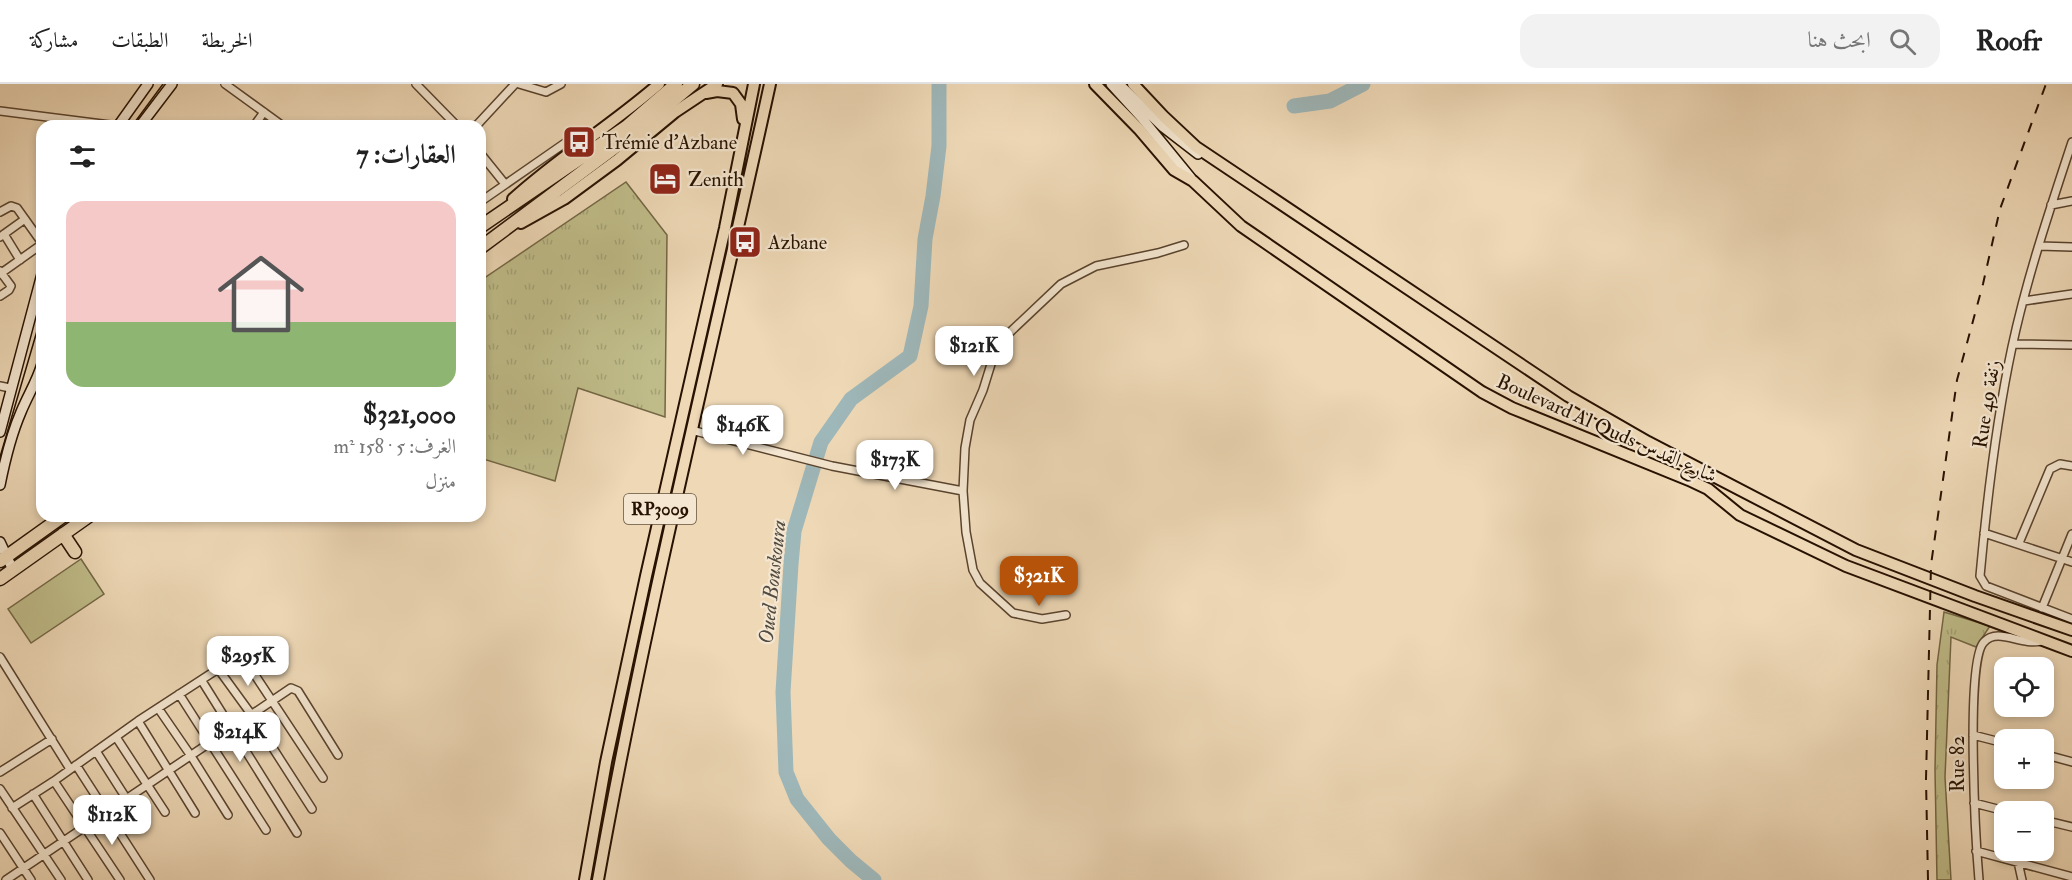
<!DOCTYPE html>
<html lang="ar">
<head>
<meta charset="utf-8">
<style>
  :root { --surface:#fff; --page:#f2f2f2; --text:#222; --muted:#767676; --line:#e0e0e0; --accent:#b45309 }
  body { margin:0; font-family:"IM FELL Double Pica",Amiri,serif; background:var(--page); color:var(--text); direction:rtl; height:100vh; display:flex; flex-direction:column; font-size:22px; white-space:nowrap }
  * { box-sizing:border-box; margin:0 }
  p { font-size:20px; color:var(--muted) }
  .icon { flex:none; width:33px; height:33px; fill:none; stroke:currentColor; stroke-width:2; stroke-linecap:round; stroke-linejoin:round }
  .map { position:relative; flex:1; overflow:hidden; direction:ltr }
  .details { position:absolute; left:36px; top:36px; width:450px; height:402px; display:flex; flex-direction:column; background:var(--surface); border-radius:18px; box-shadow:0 3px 9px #0003; direction:rtl }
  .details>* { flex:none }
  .buttons { position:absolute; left:1994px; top:573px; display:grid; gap:12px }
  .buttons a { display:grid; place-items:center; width:60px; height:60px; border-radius:12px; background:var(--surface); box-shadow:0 3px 9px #0003; font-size:30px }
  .price { position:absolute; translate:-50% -51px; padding:0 14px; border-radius:12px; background:#fff; color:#222; font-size:20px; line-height:39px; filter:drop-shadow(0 2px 3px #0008) }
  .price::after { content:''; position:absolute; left:50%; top:36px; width:18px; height:14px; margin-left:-9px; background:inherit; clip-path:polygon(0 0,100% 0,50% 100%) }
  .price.active { background:var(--accent); color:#fff }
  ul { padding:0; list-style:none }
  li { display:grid; align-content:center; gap:12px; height:318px; padding:0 30px }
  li+li { border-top:2px solid var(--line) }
  li span { display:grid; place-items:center; height:186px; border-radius:18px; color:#555 }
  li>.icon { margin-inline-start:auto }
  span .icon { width:108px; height:108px; fill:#fffc; stroke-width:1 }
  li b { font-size:26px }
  h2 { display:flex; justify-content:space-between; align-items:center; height:72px; padding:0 30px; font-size:26px }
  header { display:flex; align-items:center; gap:36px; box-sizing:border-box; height:84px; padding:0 30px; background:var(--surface); border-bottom:2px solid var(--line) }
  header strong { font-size:28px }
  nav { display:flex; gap:33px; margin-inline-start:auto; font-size:21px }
  .search { width:420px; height:54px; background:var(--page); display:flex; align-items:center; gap:15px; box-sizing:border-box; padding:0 21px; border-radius:18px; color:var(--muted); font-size:22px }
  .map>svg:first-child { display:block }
  .grass { fill:url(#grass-tufts); stroke:#736644; stroke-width:1.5 }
  .green { fill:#bfbc89; stroke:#736644; stroke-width:1.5 }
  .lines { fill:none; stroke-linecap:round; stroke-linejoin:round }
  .river { stroke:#9eb7b9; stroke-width:15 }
  .street-casing { stroke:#59432e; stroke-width:10 }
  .secondary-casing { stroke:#271100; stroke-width:12 }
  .primary-casing { stroke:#271100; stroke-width:14 }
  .highway-casing { stroke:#271100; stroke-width:15 }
  .street { stroke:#f4e6d0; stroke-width:7 }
  .secondary { stroke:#f4e6d0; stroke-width:9 }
  .primary { stroke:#eed8b6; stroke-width:10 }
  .highway { stroke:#eed8b6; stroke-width:12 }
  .tram { stroke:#271100; stroke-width:1.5 }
  .rail { stroke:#271100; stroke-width:2; stroke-dasharray:10 10; stroke-linecap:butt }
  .labels { text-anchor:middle; stroke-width:4.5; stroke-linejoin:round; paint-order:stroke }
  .shield { fill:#f4e6d0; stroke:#64513e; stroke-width:1.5 }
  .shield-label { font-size:18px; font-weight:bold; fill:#271100 }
  .poi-label { font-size:20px; fill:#271100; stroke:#f4e6d0; text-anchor:start }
  .street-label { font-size:20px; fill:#271100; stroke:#f4e6d0 }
  .water-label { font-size:21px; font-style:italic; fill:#514b41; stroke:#f4e6d0 }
</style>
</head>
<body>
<header>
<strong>Roofr</strong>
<div class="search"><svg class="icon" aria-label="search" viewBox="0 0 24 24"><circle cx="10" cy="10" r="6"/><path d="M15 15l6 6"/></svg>ابحث هنا</div>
<nav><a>الخريطة</a><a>الطبقات</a><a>مشاركة</a></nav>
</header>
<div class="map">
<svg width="2072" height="796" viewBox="0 0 2072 796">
  <defs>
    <pattern id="grass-tufts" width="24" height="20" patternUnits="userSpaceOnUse" patternTransform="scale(1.5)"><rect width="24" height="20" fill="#bfbc89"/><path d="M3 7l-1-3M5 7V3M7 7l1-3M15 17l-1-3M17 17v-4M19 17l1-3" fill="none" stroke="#a4a174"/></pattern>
  </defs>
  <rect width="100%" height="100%" fill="#eed8b6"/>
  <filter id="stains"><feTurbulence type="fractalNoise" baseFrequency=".00333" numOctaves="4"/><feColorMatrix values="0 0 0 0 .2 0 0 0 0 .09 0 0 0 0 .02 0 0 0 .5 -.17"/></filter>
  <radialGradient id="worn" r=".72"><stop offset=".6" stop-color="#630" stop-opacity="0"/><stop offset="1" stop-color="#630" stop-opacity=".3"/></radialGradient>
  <!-- grass -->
  <path class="grass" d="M626,98L667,151L665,333L578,304L555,397L480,374V197Z
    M1944,528L1990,542L1976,563L1951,553L1945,693L1951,796H1937L1935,686L1937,581Z"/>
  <!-- green -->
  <path class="green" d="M81,475L104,510L31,559L8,525Z"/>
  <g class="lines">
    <!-- river -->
    <path class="river" d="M1294,22L1330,17L1363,0
      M874,796L851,777L829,755L797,715L786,688L783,608L791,480L794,447L821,358L851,315L910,272L921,222L925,155L933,112L939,62V0"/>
    <defs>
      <path id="street" d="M225,0L283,42
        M416,0L457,42
        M519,0L546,8L561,0
        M0,27L118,42
        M254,42L264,28
        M476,42L515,0
        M2072,58C2050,125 2027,193 2012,263C1996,338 1987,415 1980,492L1986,502L2072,535
        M480,69L505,100
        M480,118L578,50L591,53
        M2051,121L2072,117
        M0,128L11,122L17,124L42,159
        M4,150L20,176
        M0,153L25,135
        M2039,162L2072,163
        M0,187L11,202L9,206L0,212
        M0,190L42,160
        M2024,217L2072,210
        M2013,260L2072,261
        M0,302L10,304
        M691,346L832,382L963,407
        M1984,449L2072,478
        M2019,459L2050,385L2060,380L2072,382
        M2042,524L2072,450
        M1066,531L1042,535L1013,529L980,499L973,486L966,448L963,407L965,364L970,336L983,306L996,264L1006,252L1061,200L1096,182L1158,169L1184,161
        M0,573L70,685
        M219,586L251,630L312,725
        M202,597L297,749
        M179,610L266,746
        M158,624L191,672L228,731
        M138,637L195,729
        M1973,651L2004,659
        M116,653L165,728
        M96,667L126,714
        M2043,670L2072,678
        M76,681L150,796
        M0,688L52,655
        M54,697L120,796
        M0,705L61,796
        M33,710L88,796
        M1974,719L2009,728
        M12,724L54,697L138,637L238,572L243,573L323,694
        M2043,736L2072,743
        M0,749L31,796
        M1976,767L2072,793
        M2018,778L2022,796
        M6,796L291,604L298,607L338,671
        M1979,796C1976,761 1965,577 1984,558C1998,543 2021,562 2041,557"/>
      <path id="secondary" d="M1111,0L1141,33L1191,94
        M1119,0L1163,43L1198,70
        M118,42L148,0
        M140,42L172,0
        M0,348L42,190
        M0,401C5,376 11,351 21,328C28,311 37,297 42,280
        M0,458L13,486"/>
      <path id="primary" d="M1095,0L1139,45L1174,86L1193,97L1241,142L1482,308L1512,324L1689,396L1708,405L1740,431L1846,482L2072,567
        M1133,0L1163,32L1196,63L1568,312L1648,358L1856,466L1975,512L2072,546
        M706,9L717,7L733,9L741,20L743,35
        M513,115C559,73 612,41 659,0
        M521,139L564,115L617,76L675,28L717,0
        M585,796L606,678L646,492L725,144L754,0
        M598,796C646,529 712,265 770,0"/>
      <path id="highway" d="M480,143L626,43L676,0
        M480,164L637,47L693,0
        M63,450L75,468
        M0,477L63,432
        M0,495L89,432"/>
    </defs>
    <!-- street casing -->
    <use href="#street" class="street-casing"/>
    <!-- secondary casing -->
    <use href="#secondary" class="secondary-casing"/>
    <!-- primary casing -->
    <use href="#primary" class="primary-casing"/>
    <!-- highway casing -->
    <use href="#highway" class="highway-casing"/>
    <!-- street -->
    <use href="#street" class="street"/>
    <!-- secondary -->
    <use href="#secondary" class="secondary"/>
    <!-- primary -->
    <use href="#primary" class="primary"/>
    <!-- highway -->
    <use href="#highway" class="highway"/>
    <!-- tram -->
    <path class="tram" d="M132,42L163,0
      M0,373L42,230"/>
    <!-- rail -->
    <path class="rail" d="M1928,796L1926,695L1931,481L1957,296L1983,200L2000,125L2046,0"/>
  </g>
  <!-- icons -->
  <defs>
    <symbol id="bus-square" viewBox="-11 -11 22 22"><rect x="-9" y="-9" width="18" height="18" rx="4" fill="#8f2418" stroke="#f4e6d0"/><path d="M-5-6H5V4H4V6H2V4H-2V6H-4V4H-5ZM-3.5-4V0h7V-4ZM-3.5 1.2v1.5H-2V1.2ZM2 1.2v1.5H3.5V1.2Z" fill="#fff"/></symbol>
    <symbol id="hotel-square" viewBox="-11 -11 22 22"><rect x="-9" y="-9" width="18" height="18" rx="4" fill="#8f2418" stroke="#f4e6d0"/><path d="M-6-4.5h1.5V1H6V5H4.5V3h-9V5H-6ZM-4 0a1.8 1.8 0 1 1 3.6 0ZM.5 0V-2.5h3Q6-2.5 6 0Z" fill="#fff"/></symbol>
  </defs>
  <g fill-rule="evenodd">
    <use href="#bus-square" x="560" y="39" width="38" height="38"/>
    <use href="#hotel-square" x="646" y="76" width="38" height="38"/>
    <use href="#bus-square" x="726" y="139" width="38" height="38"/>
  </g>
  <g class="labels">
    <!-- shield labels -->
    <rect class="shield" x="624" y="410" width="72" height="30" rx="4.5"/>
    <g class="shield-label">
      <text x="660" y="431">RP3009</text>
    </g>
    <!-- poi labels -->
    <g class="poi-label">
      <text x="602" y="65">Trémie d'Azbane</text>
      <text x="688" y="102">Zenith</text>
      <text x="768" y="165">Azbane</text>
    </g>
    <!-- street labels -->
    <g class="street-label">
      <text transform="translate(1986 320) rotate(-81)" y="7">Rue 49 زنقة</text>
      <text transform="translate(1607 344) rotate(24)" y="7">Boulevard Al Quds شارع القدس</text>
      <text transform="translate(1957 680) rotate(-90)" y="7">Rue 82</text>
    </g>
    <!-- water labels -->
    <g class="water-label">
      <text transform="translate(772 498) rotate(-84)" y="7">Oued Bouskoura</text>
    </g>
  </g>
  <rect width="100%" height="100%" filter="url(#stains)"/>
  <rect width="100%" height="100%" fill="url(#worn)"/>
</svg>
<div class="buttons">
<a><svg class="icon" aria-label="locate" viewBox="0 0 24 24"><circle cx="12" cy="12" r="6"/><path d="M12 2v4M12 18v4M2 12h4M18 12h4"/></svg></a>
<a>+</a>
<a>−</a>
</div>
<b class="price" style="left:974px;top:293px">$121K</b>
<b class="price" style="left:743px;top:372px">$146K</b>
<b class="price" style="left:895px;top:407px">$173K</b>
<b class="price active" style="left:1039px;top:523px">$321K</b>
<b class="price" style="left:248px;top:603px">$295K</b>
<b class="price" style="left:240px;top:679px">$214K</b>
<b class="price" style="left:112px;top:762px">$112K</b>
<section class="details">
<h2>العقارات: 7<svg class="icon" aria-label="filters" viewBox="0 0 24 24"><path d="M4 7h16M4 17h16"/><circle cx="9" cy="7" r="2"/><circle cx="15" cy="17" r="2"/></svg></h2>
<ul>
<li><span style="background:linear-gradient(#f6c9c9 65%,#8fb573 0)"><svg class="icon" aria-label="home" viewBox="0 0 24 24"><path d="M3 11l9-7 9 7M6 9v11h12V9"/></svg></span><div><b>$321,000</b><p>الغرف: 5 · 158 m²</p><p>منزل</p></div></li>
</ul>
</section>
</div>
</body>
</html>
